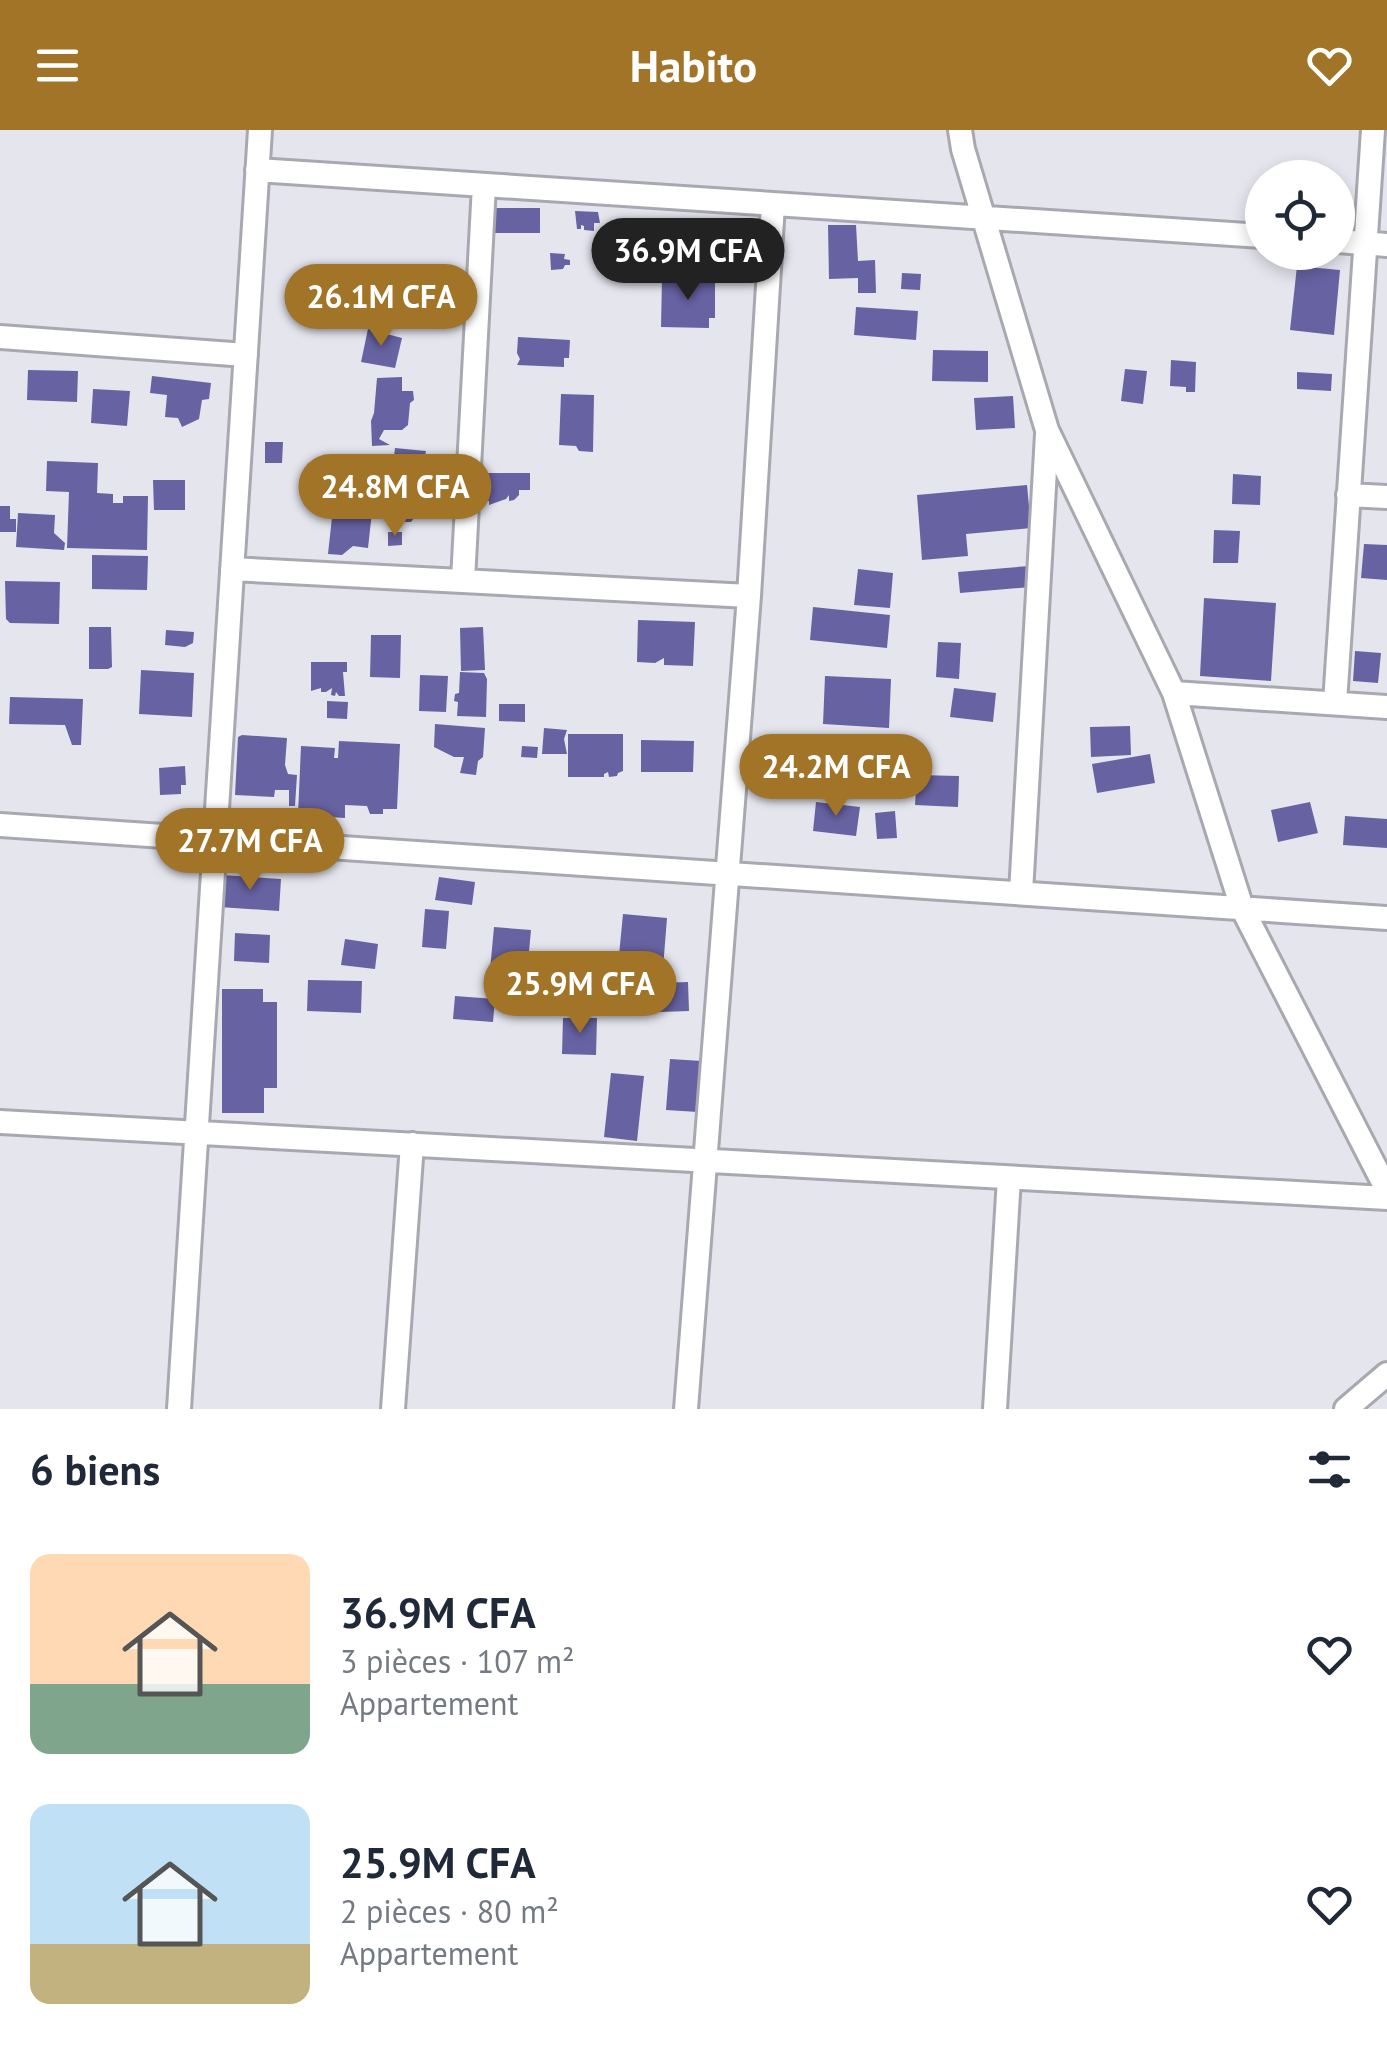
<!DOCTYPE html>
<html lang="fr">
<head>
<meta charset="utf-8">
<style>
  :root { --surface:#fff; --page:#f2f2f3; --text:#1f2937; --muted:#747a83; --accent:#a27427 }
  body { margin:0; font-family:"PT Sans",sans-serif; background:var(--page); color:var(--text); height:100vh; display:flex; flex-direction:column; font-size:38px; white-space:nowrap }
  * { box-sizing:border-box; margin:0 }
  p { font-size:32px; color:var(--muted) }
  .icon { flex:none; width:55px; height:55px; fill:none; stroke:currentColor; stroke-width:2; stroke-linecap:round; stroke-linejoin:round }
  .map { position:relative; height:1279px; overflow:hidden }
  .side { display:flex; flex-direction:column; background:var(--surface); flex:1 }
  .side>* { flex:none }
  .tools { position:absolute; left:1245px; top:30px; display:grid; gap:20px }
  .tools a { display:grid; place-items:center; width:110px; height:110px; border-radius:50%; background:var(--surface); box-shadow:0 5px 15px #0003; font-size:50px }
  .price { position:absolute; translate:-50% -85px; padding:0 22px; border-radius:35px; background:var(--accent); color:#fff; font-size:32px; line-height:65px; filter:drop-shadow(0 2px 5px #0008) }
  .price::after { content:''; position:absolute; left:50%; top:60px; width:30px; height:22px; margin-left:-15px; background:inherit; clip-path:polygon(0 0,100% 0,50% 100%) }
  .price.active { background:#222; color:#fff }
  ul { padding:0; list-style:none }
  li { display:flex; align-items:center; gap:30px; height:250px; padding:0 30px }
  li span { display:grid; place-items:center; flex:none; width:280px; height:200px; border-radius:20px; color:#555 }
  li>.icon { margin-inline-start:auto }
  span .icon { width:120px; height:120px; fill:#fffc; stroke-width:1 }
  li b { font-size:42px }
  h2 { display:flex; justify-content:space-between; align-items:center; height:120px; padding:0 30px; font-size:42px }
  header { display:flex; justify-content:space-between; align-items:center; height:130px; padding:0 30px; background:var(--accent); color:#fff; font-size:45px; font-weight:800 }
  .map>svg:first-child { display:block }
  .building { fill:#6762a2 }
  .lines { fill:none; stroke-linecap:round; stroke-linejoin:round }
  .minor-casing { stroke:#a8a8b0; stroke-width:28 }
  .minor { stroke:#fff; stroke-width:22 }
</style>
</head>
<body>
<header><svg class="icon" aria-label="menu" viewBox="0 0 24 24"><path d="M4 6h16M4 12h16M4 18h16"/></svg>Habito<svg class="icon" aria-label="heart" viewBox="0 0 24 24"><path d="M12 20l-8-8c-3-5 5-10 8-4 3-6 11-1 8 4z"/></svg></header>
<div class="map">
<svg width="1387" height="1279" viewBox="0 0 1387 1279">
  <rect width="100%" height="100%" fill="#e5e5ee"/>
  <!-- building -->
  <path class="building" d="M489,78H540V103H489Z
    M575,81L598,82L600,93H594V101L584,100V96L581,95V99H577Z
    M828,95H856L858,131L875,130L876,163H858V148L829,149Z
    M550,123L565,124L564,129L570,130V135H565L563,139L551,140Z
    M1297,136L1340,140L1334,205L1290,200Z
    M902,143L921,144L920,160L901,159Z
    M662,148L715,149V188H709V198L661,197Z
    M856,177L918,181L916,210L854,205Z
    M368,199L402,208L395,238L361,232Z
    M518,207L570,210L569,228H564V237L517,235L520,229L517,223Z
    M933,220L988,221V252L932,251Z
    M1171,230L1196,232L1195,262H1186V257L1170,256Z
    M1125,239L1147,241L1143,274L1121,271Z
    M28,240L78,241L77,272L27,270Z
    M1297,242L1332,244L1331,261L1297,259Z
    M152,246L211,253L209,269L202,270L199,289L182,297L178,288L165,287L167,265L150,263Z
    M402,247V261H413L414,270L410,273L408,295L402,300H384L379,309L390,315L372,316L371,291L374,283L377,248Z
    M93,259L130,261L127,296L91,293Z
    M561,264L594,265L593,322L579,321L576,316L559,315Z
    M1013,266L1015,298L976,300L974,268Z
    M265,312H283L282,333H265Z
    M395,318L426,321L424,331L433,332L431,344L424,345L422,372L430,373L429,389L414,388L411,392H391L387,384Z
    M47,331L98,333L97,363L113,364V373H123V366H148L147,420L67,418L69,362L46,361Z
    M477,343H530V360H519V365L514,370L509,371V365L506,369L489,375V371H477Z
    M1233,344L1261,346L1260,375L1232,374Z
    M153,350H185V380H154Z
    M1027,355L1031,398L966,404L968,426L922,430L917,365Z
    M334,369L373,373L368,418L353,416L342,425L328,424Z
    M0,376H10V389H16V402H0Z
    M18,383L55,385L54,403L65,413L64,420L16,417Z
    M1214,400L1240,401L1238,433H1213Z
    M388,402H402V415L388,416Z
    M1364,414L1387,415V450L1361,448Z
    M92,425L148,426L147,460L92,459Z
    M1029,436L1031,457L960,463L958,442Z
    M858,439L893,443L890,478L854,475Z
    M5,451L60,452L59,494L10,493L6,489Z
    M1204,468L1276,473L1271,551L1200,546Z
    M813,477L890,485L887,518L810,510Z
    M638,490L695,492L693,536L664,535V528L655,533L637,532Z
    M89,497H111L112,537L108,539H89Z
    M483,497L485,540L461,541L460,498Z
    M166,500L194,502L193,513L185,517L165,515Z
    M371,505H401L400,548L370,547Z
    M938,512L961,513L959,549L936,547Z
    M1355,521L1381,523L1378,553L1353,551Z
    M311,532H347V542H343L345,566H339L336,562L335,566L331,565L332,558L326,562H321V558L311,561Z
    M141,540L194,543L192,587L139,584Z
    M460,542L484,543L487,549L486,587L457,586L458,572L454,571L455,564L459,563Z
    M420,545L448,546L446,582L419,581Z
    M825,546L891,549L889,598L823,594Z
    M954,558L996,563L993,592L950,587Z
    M10,567L83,569L81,615H72L65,595L9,594Z
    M327,571L348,572L347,589L327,588Z
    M499,574H525V592L499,591Z
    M435,594L485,598L483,627L478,631L476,645L460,643L464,627H454L434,617Z
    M1130,596L1131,625L1091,627L1090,597Z
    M544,598L567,600L564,609L567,624H542Z
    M568,604H623V641L618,643L617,646L609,647L608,642L604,644V647H568Z
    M242,605L287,608L285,635L288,644L297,645L295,676H289V660H275L274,667L235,665L238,607Z
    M641,610L694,611L693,642H641Z
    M339,611L400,614L397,679H383V684H370L367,676L345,675V688L298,685L301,616L335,618L334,628H338Z
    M522,616L538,617L537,628L521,627Z
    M1150,624L1155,653L1097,663L1092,634Z
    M185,636L186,655H181V664L160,665L159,638Z
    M917,645L959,646L958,677L915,675Z
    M816,672L860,677L856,706L813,701Z
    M1310,672L1318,703L1278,712L1271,680Z
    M895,681L897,708L877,709L875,683Z
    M1345,686L1387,689V718L1343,715Z
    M222,745L281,749L279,781L219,777Z
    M439,747L475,752L472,775L435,770Z
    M425,779L449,781L446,819L422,817Z
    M623,784L667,788L662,851L617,846Z
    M494,797L531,800L526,854L489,851Z
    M235,803L270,805L269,833L234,831Z
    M345,809L378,814L375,839L341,835Z
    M308,850L362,851L361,883L307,881Z
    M688,852L689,881L633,883L632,854Z
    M222,859H263V872H277V958H264V983H222Z
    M455,866L495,869L493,892L453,889Z
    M563,888H597L596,925L562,924Z
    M670,929L702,931L698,982L666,980Z
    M611,943L644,946L637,1011L604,1007Z"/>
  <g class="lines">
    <defs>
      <path id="minor" d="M960,0L963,19L1047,300L1174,563L1242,778L1387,1060
        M257,40L1262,106
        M1338,111L1387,115
        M0,207L246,225
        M1348,365L1387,367
        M232,439L749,466
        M463,450L484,55
        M1174,563L1387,577
        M1335,573L1373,0
        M0,695L1387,788
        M1021,763L1047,304
        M0,992L1387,1068
        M179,1279L260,0
        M393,1279L412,1014
        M686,1279L749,466L773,74
        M995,1279L1009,1048
        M1346,1279L1387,1244"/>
    </defs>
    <!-- minor casing -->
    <use href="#minor" class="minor-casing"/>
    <!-- minor -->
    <use href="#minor" class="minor"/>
  </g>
</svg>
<div class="tools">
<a><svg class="icon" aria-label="locate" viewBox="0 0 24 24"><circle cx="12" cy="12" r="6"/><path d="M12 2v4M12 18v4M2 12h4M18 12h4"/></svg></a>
</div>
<b class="price active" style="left:688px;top:173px">36.9M CFA</b>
<b class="price" style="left:381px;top:219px">26.1M CFA</b>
<b class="price" style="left:395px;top:409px">24.8M CFA</b>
<b class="price" style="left:836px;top:689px">24.2M CFA</b>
<b class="price" style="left:250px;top:763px">27.7M CFA</b>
<b class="price" style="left:580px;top:906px">25.9M CFA</b>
</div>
<section class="side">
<h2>6 biens<svg class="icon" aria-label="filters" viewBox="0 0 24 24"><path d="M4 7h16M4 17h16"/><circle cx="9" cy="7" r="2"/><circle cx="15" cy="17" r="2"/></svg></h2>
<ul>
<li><span style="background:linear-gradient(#ffd9b3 65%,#7fa58c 0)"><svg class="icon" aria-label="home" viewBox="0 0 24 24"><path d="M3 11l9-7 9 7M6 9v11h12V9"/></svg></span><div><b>36.9M CFA</b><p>3 pièces · 107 m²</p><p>Appartement</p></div><svg class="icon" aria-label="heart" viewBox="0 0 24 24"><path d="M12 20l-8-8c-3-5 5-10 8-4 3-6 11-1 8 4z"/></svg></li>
<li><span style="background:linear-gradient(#bfe0f5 70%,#c2b280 0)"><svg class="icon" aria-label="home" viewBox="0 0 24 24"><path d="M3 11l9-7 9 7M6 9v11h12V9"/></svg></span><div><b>25.9M CFA</b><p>2 pièces · 80 m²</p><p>Appartement</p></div><svg class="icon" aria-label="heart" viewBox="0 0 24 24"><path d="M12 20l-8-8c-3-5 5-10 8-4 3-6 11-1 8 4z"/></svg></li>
</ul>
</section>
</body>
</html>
